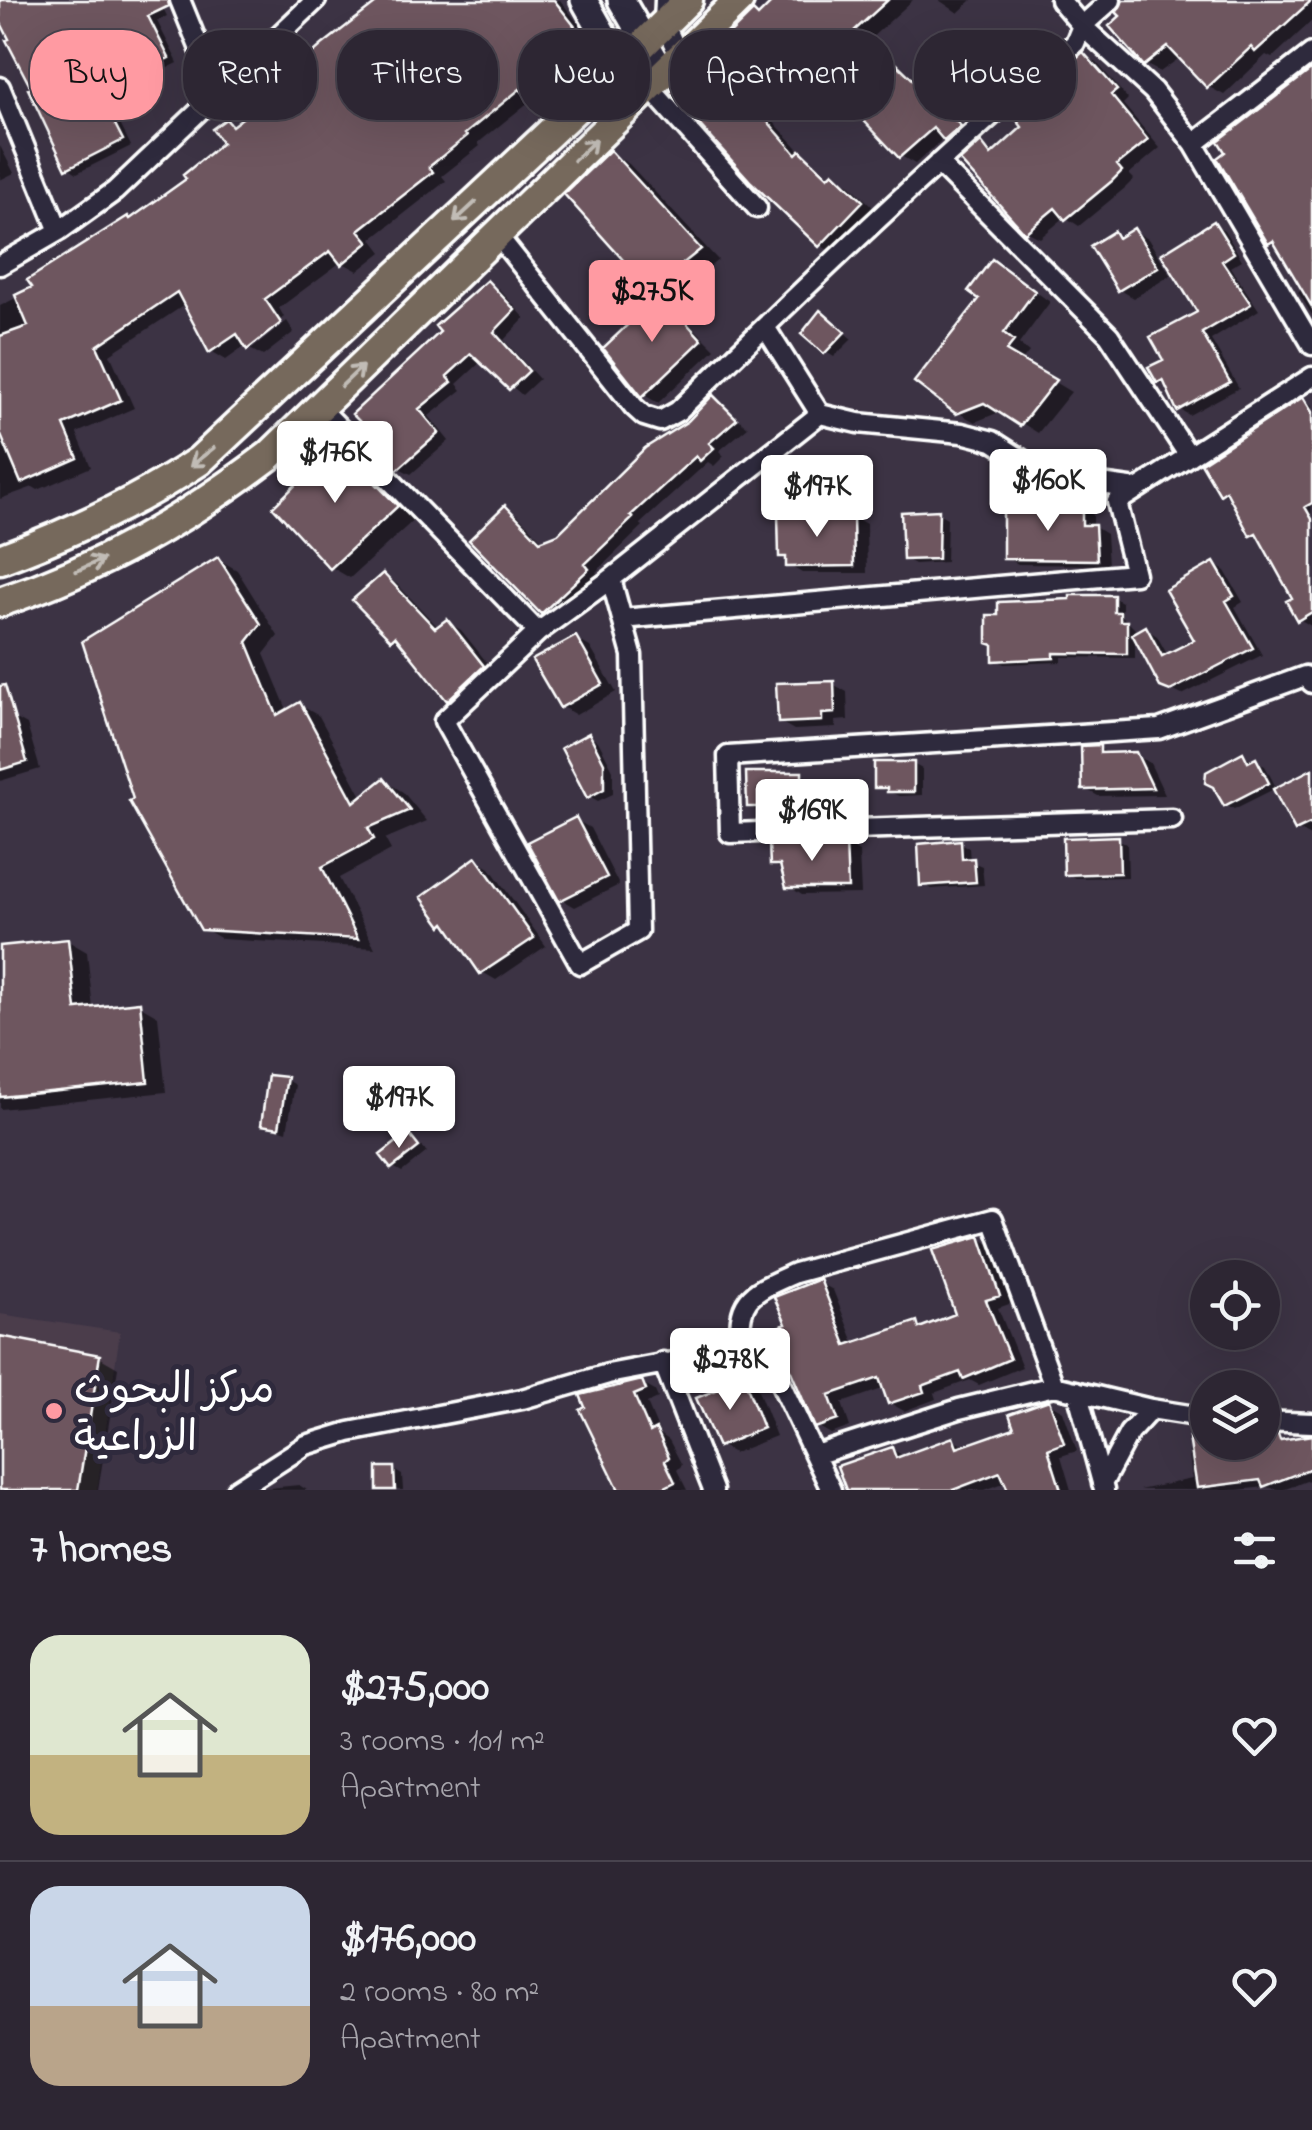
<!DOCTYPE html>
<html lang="en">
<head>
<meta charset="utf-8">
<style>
  :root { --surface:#2d2633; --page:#352e3b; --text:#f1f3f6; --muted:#a7a5ac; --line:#48434e; --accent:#ff9aa2 }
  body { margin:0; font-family:"Indie Flower","Playpen Sans Arabic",sans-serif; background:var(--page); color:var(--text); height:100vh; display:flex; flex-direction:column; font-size:38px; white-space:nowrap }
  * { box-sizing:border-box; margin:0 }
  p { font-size:32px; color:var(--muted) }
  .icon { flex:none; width:55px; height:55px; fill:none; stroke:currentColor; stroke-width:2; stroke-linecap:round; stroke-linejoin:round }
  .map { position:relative; height:1490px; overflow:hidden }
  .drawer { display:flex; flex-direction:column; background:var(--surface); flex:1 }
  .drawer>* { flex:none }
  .top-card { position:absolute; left:30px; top:30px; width:1252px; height:90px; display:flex; gap:20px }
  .controls { position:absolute; left:1190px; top:1260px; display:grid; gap:20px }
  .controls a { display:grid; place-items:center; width:90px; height:90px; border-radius:50%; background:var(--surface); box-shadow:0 10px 40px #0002,0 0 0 2px var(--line); font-size:50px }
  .price { position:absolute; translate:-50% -85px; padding:0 22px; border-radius:10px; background:#fff; color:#222; font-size:32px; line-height:65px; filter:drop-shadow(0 2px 5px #0008) }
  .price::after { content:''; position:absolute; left:50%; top:60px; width:30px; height:22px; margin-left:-15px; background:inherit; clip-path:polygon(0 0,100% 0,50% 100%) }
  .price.selected { background:var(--accent); color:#111 }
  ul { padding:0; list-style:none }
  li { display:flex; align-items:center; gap:30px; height:250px; padding:0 30px }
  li+li { border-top:2px solid var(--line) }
  li span { display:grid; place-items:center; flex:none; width:280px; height:200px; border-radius:30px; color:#555 }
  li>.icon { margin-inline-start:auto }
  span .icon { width:120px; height:120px; fill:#fffc; stroke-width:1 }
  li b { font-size:42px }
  h2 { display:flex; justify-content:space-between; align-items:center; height:120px; padding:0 30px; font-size:42px }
  .chip { padding:0 35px; border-radius:40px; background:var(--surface); box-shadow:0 10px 40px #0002,0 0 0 2px var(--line); font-size:35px; line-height:90px }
  .chip.selected { background:var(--accent); color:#111 }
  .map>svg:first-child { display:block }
  .built { fill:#4b3e4c }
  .shadow { fill:#0007 }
  .building { fill:#6e575f; stroke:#fff; stroke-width:2.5 }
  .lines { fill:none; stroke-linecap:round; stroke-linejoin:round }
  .street-casing { stroke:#fff; stroke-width:25 }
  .secondary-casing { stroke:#fff; stroke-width:32 }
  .primary-casing { stroke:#fff; stroke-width:35 }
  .street { stroke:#2f2a3d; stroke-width:18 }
  .secondary { stroke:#2f2a3d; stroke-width:25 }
  .primary { stroke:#76695c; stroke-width:28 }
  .oneway { stroke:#c1bcb6 }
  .poi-dot { fill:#ff9aa2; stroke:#2f2a3d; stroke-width:4 }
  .labels { text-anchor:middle; stroke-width:10; stroke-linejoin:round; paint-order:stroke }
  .poi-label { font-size:42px; fill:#fff; stroke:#2f2a3d; text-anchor:start }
</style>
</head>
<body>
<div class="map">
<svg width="1312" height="1490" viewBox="0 0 1312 1490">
  <rect width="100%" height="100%" fill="#3c3344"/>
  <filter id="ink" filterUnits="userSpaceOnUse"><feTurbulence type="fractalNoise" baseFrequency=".01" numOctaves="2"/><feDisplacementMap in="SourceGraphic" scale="20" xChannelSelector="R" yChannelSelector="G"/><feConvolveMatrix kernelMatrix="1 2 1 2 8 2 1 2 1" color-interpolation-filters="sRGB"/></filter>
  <g filter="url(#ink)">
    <!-- built -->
    <path class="built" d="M0,1314L120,1332L97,1490H0Z"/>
    <!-- shadow -->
    <path class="shadow" d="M0,0H159L167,16L157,21L178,63L107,98L131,146L77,173L68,167L0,15Z
      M383,0H560L594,44V54L590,60L539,99L535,97L478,143L480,146L442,176L446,181L372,239L382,252L358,271L341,262L279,308L284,317L252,342V349L287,321L294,332L263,356L248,348L247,345L226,360L211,351L186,304L110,354L134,408L77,433L91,467L38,490L33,487L0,499V306L36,288L190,179L226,143V122L235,127L287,86Z
      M778,0H913L869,40L873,45L835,79L820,70L807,56L757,104L835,188L833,175L849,184L877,211L835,254L820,245L674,92Z
      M939,0H972L958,13Z
      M1125,0H1312V21L1272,58L1266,55L1224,95L1209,87L1181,57L1160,72L1145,64L1123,16Z
      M1084,55L1097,63L1128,99L1123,104L1160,148L1129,174L1134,179L1125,188L1079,226L1065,217L1040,238L1026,231L981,145L996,154L1026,127Z
      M897,67L911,75L973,135L960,148L944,138L915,164L901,156Z
      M1312,72V315L1298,292L1304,288L1281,249L1270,242Z
      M0,146L14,173L0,180Z
      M610,153L629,164L718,260L667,301L715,349L658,403L644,395L606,348L663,295L651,288Z
      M1214,224L1224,230L1242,260L1230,267L1259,310L1211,340L1239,388L1189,415L1179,409L1170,388L1159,382L1166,361L1201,313Z
      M1134,231L1148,239L1171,275L1134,298L1120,290L1114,234L1121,238Z
      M1009,272L1050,302L1019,344L1029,352L1021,362L1071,392L1038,433L1002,411L975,422L957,412Z
      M488,283L499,289L525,318L504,340L539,379L522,395L482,361L457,384L462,390L429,416L449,441L411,474L399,468L444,332Z
      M821,313L852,339L834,357L826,352Z
      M713,398L748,427L719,451L724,456L714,466L708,462L640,524L643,526L596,572L600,577L555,619L543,612L506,508L518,515L544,542L559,536Z
      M1303,400L1312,405L1311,626L1299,619L1295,598L1264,541L1252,534L1234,500L1222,493Z
      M338,447L357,458L416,518L350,578L331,567Z
      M1081,509L1093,515V526L1106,534L1108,565L1018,564L1006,557Z
      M938,513L947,518L946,562L915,564L906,559Z
      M852,516L866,524L867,573H802L788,565V559L781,555Z
      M218,559L237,570L278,636L264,654L288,712L300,705L319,716L363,798L385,781L403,792L427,821L385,839L391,850L339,878L375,948L222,939L203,928Z
      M1214,564L1225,571L1243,602L1235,607L1262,655L1182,695L1162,685L1146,629L1157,636L1168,656L1198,641Z
      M383,576L397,584L439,628L447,622L461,630L497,675L463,707L449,699L408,648L392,638Z
      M1113,597L1122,602V616L1135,629V658L1062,657V662L1004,664L996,659L1000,618Z
      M576,639L590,647L616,692L576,715L561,706Z
      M833,684L847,692L848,720L835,721L836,728L794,730L780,722Z
      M13,717L27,725L40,769L0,781V721Z
      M589,736L598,741L613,770V794L598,801L589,796Z
      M1099,748L1112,756L1136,755L1150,763L1165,795L1098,796L1084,788Z
      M1243,755L1265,766L1277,789L1312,772V837L1297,829L1276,788L1234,809L1225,804Z
      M913,764L922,769V795L899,796L877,787Z
      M801,774L810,780V811H758L749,806Z
      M576,820L590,828L619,885L575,907L561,899Z
      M1118,839L1127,844L1128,877L1075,878L1066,873Z
      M960,843L969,848L970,861L982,866L984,885L932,889L923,884Z
      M845,844L859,852L861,894L802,895L788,886L784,871L772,864Z
      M476,860L490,868L546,946L496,980L482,972L452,929L444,924Z
      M68,941L87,952L93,1009L139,1005L158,1016L166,1092L0,1109V948Z
      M286,1080L295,1085L287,1131L264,1124Z
      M409,1136L427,1152L402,1172L393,1167Z
      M979,1238L993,1246L1012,1303L998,1308L1022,1367L979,1385L970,1380L934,1393L936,1399L904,1411L890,1403L885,1388L842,1403L850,1427L831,1434L817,1426L793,1370L779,1362L789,1325L819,1282L833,1290L855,1345L916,1324L925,1329L958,1316Z
      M0,1339L99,1357L118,1368L98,1490H0Z
      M744,1382L758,1390L776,1436L734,1453L720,1445Z
      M641,1383L655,1391L658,1398L647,1403L660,1434L669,1440L682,1465L677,1470L687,1490H615L620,1487L584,1411Z
      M1049,1403L1063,1411L1077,1451L1061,1456L1071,1490H1009L1006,1482L985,1490H849L892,1449L905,1457L953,1440L966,1447L1018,1429Z
      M1266,1436L1285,1441L1312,1436V1490L1309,1480L1283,1490L1266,1487L1237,1490H1139L1192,1479L1189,1452L1208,1442H1262Z
      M394,1470L402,1475L403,1490H380Z
      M299,1485L307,1490H264L268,1488Z"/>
    <!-- building -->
    <path class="building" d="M0,0H168L169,6L148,16L169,58L99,93L123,140L66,169L28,89L31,88L6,40L9,39L0,21Z
      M380,0H554L580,33V45L575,53L523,92L520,89L465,134L467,136L429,167L433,172L359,230L369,242L341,265L330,251L265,299L281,323L247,350L237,334L209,353L177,292L97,346L121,400L64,425L78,458L21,483L0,433V336L28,326L15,295L32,287L27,280L128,216L130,219L186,179L183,175L222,143L212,129L226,119L232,126L283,86L280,82L322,45Z
      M774,0H888L855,30L860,35L818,72L794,46L744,94L796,154L800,150L828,177L833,172L863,201L819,247L751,182L670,92L753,11L758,16Z
      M1123,0H1312L1255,52L1251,47L1207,88L1168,47L1144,66L1109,26L1120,16L1116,12Z
      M1083,52L1117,90L1111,95L1148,140L1117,165L1122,171L1112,181L1065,220L1055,208L1025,233L960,161L981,142L991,155L1022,127L1012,114Z
      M897,64L961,126L944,141L933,128L899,158L852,108Z
      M1312,69V307L1273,241L1268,244L1217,158L1225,152L1218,141Z
      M610,150L701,249L650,290L564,194Z
      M1214,221L1234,253L1222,261L1251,304L1202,333L1230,382L1177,411L1163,380L1157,383L1148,367L1163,360L1150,337L1197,312L1161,254Z
      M1134,228L1158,267L1118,291L1090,246L1114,231L1118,238Z
      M992,259L1035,291L1004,333L1014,341L1006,351L1056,380L1020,426L984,403L956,414L914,382L979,299L968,291Z
      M487,280L515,310L494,332L529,371L509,390L471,354L447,376L452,382L419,409L439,433L397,470L355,426L360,422L352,414L440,332L435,326Z
      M660,294L702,340L642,397L603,348Z
      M820,310L845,332L824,354L801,334Z
      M713,395L737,419L709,443L714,448L700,461L696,456L630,516L633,518L585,564L589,569L541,614L469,540L505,505L540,541L558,534L645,448L688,421Z
      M1303,397L1312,412V503L1305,507L1312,519V612L1297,621L1286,601L1292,598L1256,533L1250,536L1226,491L1220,495L1201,463Z
      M337,444L398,506L330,569L273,507Z
      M1082,506V525H1095L1097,560L1003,559V509Z
      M939,510L938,559L903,560L901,512Z
      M778,514H853L854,566L786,567V557H779Z
      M218,557L261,624L247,642L277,715L300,702L354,802L384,778L410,810L368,828L374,839L322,867L358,939L201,930L129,801L133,799L82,641Z
      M1214,562L1234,596L1226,601L1253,648L1170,691L1160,687L1132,634L1146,626L1162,656L1194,640L1165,590Z
      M383,573L435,628L447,619L484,666L447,701L395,636L391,640L352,600Z
      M1070,595H1114V612H1120V621H1127V654L1054,653V658L993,661V645L987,643V615H998V602L1070,599Z
      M576,636L603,684L560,708L532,660Z
      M834,681L835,713L822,714V721L778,723L776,683Z
      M5,685L27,762L0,770V686Z
      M589,733L604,763V789L587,798L561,748Z
      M1100,745V753L1136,752L1153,788L1082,790L1081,746Z
      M1243,752L1248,762L1256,758L1269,783L1224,806L1213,787L1205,783L1206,772Z
      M874,762H914V792H887V788H874Z
      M1312,769V823L1295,831L1273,789Z
      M746,772H802V807H747Z
      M576,817L607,877L559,901L527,842Z
      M1119,836L1120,873L1064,875L1063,838Z
      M961,840L962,859L974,858L976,882L920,886L918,844Z
      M846,842L848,888H786L780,865H770L769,844Z
      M476,857L534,938L480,974L445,923L442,926L421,897Z
      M68,939L76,1009L140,1002L148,1082L0,1097V946Z
      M268,1075L287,1077L279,1128L261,1125Z
      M408,1133L419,1147L391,1169L380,1155Z
      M980,1236L1000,1296L986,1300L1010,1359L963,1379L960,1372L922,1386L924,1392L888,1404L879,1378L829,1395L838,1420L815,1428L787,1362L777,1363L765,1332L786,1324L774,1297L820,1279L846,1345L917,1321L919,1328L955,1314L932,1250Z
      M0,1336L100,1355L78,1490H0Z
      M744,1379L763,1428L718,1447L696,1398Z
      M642,1380L646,1390L634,1395L650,1432L656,1429L669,1457L665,1461L675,1482L659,1490H619L580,1410L585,1407L580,1395Z
      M1049,1400L1064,1443L1048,1449L1061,1490H1008L1000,1472L953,1490H846L837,1466L892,1447L896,1458L953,1437L957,1448L1014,1428L1009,1414Z
      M1265,1434H1278L1280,1440L1312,1435V1468L1263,1487L1260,1480L1197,1488L1189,1437L1208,1436V1442H1262Z
      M377,1467H394L395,1490H377Z"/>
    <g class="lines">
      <defs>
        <path id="street" d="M180,0L217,91
          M665,0L664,23L681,60
          M1060,0L1082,26L1153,91L1194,144L1312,345
          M0,87L59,231
          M650,88L757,208
          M1194,144L1312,53
          M938,163L1109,335L1189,456
          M498,236L634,407L644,416L660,421L678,411C807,285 937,160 1075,43L1082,26L1111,0
          M0,265L59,231L115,191L316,0
          M319,407L538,632L611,579L820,414L765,327
          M820,414L858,423L962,433L993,441L1049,477L1137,489
          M622,619L1135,574L1117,502L1312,377
          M538,632L444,721L580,964L638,931L632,655L611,579
          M1172,819L730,833L728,756L1159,729L1305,676L1312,683
          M663,1362L713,1490
          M1077,1391L1104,1490
          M1262,1421L1312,1423
          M815,1455L959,1409L1054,1386L1151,1409L1208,1418
          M1102,1484L1129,1433L1151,1409
          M236,1490L306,1445L349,1432L522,1399L608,1374L741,1349
          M831,1490L780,1382L741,1349C736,1296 751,1293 795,1273L993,1219L1054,1386"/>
        <path id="secondary" d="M584,0L639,98
          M621,0L664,75"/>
        <path id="primary" d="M0,559C71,533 136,503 199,461L621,66L688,0
          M0,602C102,568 184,520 269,456L739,0"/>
      </defs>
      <!-- street casing -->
      <use href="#street" class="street-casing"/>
      <!-- secondary casing -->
      <use href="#secondary" class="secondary-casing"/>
      <!-- primary casing -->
      <use href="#primary" class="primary-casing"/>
      <!-- street -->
      <use href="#street" class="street"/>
      <!-- secondary -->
      <use href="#secondary" class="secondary"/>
      <!-- primary -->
      <use href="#primary" class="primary"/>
    </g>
    <!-- one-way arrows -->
    <defs><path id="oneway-shaft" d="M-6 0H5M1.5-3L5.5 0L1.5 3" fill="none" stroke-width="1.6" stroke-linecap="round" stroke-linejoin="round" transform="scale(2.5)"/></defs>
    <g class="oneway">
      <use href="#oneway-shaft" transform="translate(585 150) rotate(-44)"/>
      <use href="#oneway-shaft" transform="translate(465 212) rotate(137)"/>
      <use href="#oneway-shaft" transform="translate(352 376) rotate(-44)"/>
      <use href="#oneway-shaft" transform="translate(202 457) rotate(142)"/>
      <use href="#oneway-shaft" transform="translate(90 565) rotate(-24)"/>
    </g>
  </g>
  <!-- markers -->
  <circle class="poi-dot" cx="54" cy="1411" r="10"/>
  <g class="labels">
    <!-- poi labels -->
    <g class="poi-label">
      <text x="74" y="1402">مركز البحوث<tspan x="74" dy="48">الزراعية</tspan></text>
    </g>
  </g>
</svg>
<div class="controls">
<a><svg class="icon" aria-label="locate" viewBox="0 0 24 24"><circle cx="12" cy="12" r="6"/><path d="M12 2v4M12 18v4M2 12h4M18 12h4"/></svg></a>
<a><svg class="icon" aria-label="layers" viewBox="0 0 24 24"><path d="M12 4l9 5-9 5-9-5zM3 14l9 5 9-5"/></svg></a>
</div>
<b class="price selected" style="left:652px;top:345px">$275K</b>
<b class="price" style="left:335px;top:506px">$176K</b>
<b class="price" style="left:1048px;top:534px">$160K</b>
<b class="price" style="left:817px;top:540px">$197K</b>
<b class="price" style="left:812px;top:864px">$169K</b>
<b class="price" style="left:399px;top:1151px">$197K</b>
<b class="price" style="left:730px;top:1413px">$278K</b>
<div class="top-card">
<a class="chip selected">Buy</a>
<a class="chip">Rent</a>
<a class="chip">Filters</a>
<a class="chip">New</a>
<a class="chip">Apartment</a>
<a class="chip">House</a>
</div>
</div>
<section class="drawer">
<h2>7 homes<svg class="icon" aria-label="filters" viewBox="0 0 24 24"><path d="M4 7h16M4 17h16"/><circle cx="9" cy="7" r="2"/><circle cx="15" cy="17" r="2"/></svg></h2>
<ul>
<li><span style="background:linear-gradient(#dfe7d0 60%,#c2b280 0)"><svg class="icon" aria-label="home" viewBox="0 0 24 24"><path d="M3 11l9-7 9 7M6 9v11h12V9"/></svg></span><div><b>$275,000</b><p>3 rooms · 101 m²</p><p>Apartment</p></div><svg class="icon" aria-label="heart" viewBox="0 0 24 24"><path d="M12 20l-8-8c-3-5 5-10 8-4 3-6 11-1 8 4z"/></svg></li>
<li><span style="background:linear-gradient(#c9d6e8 60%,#b9a48a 0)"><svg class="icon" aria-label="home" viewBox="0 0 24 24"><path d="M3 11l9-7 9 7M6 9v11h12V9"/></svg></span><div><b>$176,000</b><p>2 rooms · 80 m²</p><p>Apartment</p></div><svg class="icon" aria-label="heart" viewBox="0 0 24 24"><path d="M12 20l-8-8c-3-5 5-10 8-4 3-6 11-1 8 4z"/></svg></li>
</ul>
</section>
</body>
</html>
